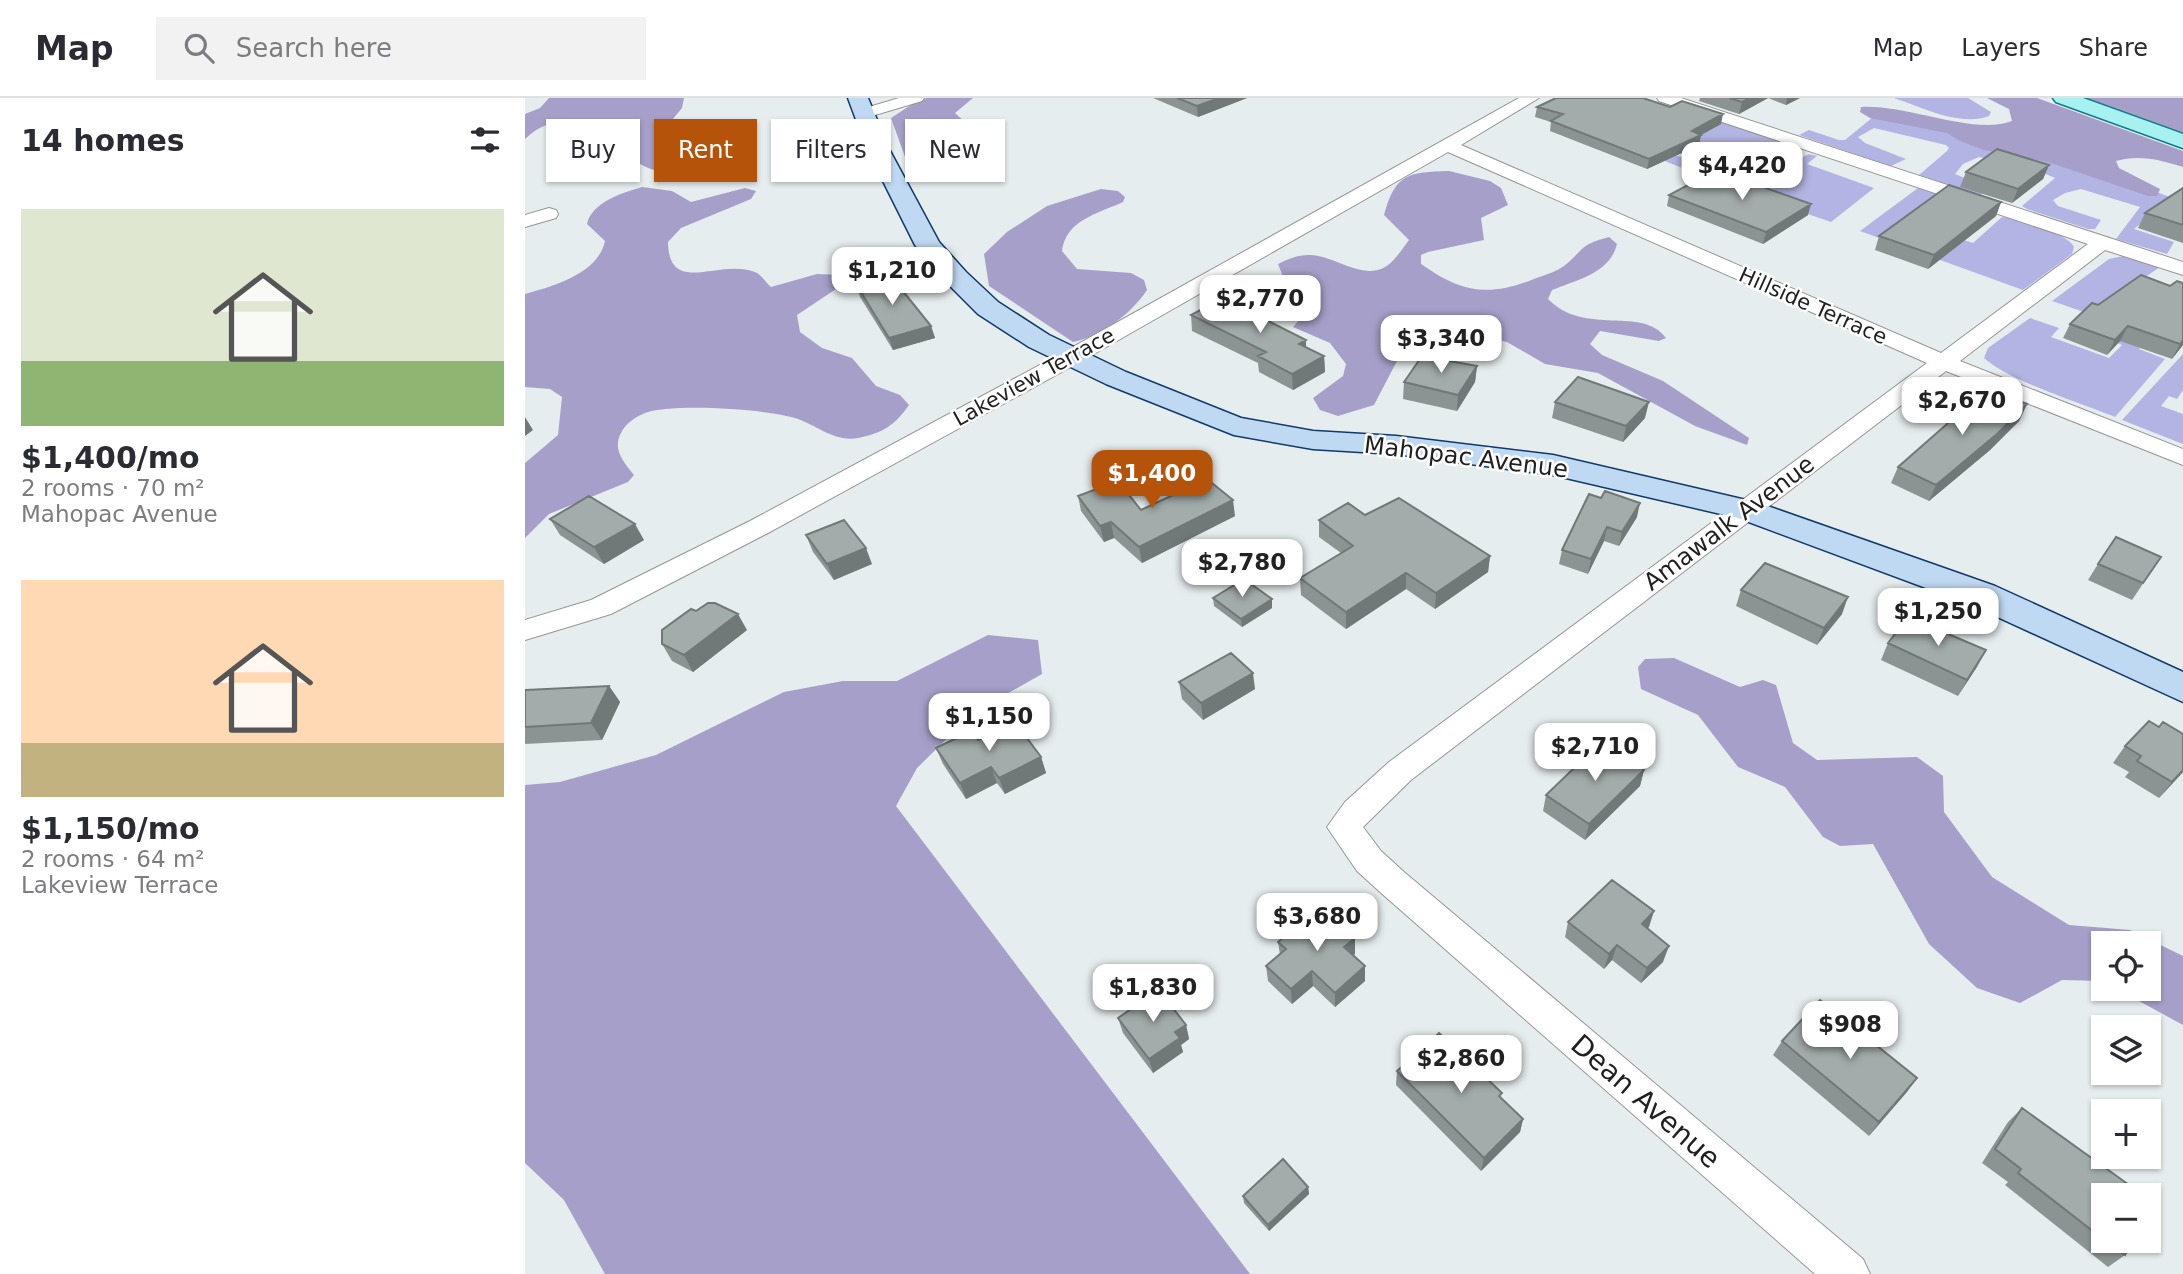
<!DOCTYPE html>
<html lang="en">
<head>
<meta charset="utf-8">
<style>
  :root { --surface:#fff; --page:#f2f2f3; --text:#2b2b33; --muted:#7c7c81; --line:#e1e1e2; --accent:#b45309 }
  body { margin:0; font-family:"DejaVu Sans",sans-serif; background:var(--page); color:var(--text); height:100vh; display:flex; flex-direction:column; font-size:26px; white-space:nowrap }
  * { box-sizing:border-box; margin:0 }
  p { font-size:23px; color:var(--muted) }
  .icon { flex:none; width:38px; height:38px; fill:none; stroke:currentColor; stroke-width:2; stroke-linecap:round; stroke-linejoin:round }
  .map { position:relative; flex:1; overflow:hidden }
  .sheet { display:flex; flex-direction:column; background:var(--surface); width:525px }
  .sheet>* { flex:none }
  .guide { position:absolute; left:21px; top:21px; width:665px; height:63px; display:flex; gap:14px }
  .controls { position:absolute; left:1566px; top:833px; display:grid; gap:14px }
  .controls a { display:grid; place-items:center; width:70px; height:70px; border-radius:0px; background:var(--surface); box-shadow:0 2px 5px #0004; font-size:35px }
  .price { position:absolute; translate:-50% -60px; padding:0 16px; border-radius:14px; background:#fff; color:#222; font-size:23px; line-height:46px; filter:drop-shadow(0 2px 4px #0008) }
  .price::after { content:''; position:absolute; left:50%; top:42px; width:21px; height:16px; margin-left:-10px; background:inherit; clip-path:polygon(0 0,100% 0,50% 100%) }
  .price.active { background:var(--accent); color:#fff }
  ul { padding:0; list-style:none }
  li { display:grid; align-content:center; gap:14px; height:371px; padding:0 21px }
  li span { display:grid; place-items:center; height:217px; border-radius:0px; color:#555 }
  li>.icon { margin-inline-start:auto }
  span .icon { width:126px; height:126px; fill:#fffc; stroke-width:1 }
  li b { font-size:30px }
  h2 { display:flex; justify-content:space-between; align-items:center; height:84px; padding:0 21px; font-size:30px }
  .pill { padding:0 24px; border-radius:0px; background:var(--surface); box-shadow:0 2px 5px #0004; font-size:24px; line-height:63px }
  .pill.active { background:var(--accent); color:#fff }
  header { display:flex; align-items:center; gap:42px; box-sizing:border-box; height:98px; padding:0 35px; background:var(--surface); border-bottom:2px solid var(--line) }
  header strong { font-size:33px }
  nav { display:flex; gap:38px; margin-inline-start:auto; font-size:24px }
  .search { width:490px; height:63px; background:var(--page); display:flex; align-items:center; gap:18px; box-sizing:border-box; padding:0 24px; border-radius:0px; color:var(--muted); font-size:26px }
  main { display:flex; flex:1; min-height:0 }
  .map>svg:first-child { display:block }
  .grass { fill:#b2b4e3 }
  .forest { fill:#a69fc9 }
  .lines { fill:none; stroke-linecap:round; stroke-linejoin:round }
  .street-casing { stroke:#969696; stroke-width:2 }
  .secondary-casing { stroke:#11396a; stroke-width:3 }
  .primary-casing { stroke:#117b88; stroke-width:3 }
  .street { fill:#fff; fill-rule:evenodd }
  .secondary { fill:#c0d9f2; fill-rule:evenodd }
  .primary { fill:#a8f1f1; fill-rule:evenodd }
  .wall { fill:#8b9493 }
  .shaded-wall { fill:#717878 }
  .building { fill:#a2acab; stroke:#717878; stroke-width:2 }
  .labels { text-anchor:middle; stroke-width:5; stroke-linejoin:round; paint-order:stroke }
  .far-street-label { font-size:21px; fill:#1f1f1f; stroke:#fff }
  .street-label { font-size:24px; fill:#1f1f1f; stroke:#fff }
  .near-street-label { font-size:28px; fill:#1f1f1f; stroke:#fff }
</style>
</head>
<body>
<header>
<strong>Map</strong>
<div class="search"><svg class="icon" aria-label="search" viewBox="0 0 24 24"><circle cx="10" cy="10" r="6"/><path d="M15 15l6 6"/></svg>Search here</div>
<nav><a>Map</a><a>Layers</a><a>Share</a></nav>
</header>
<main>
<section class="sheet">
<h2>14 homes<svg class="icon" aria-label="filters" viewBox="0 0 24 24"><path d="M4 7h16M4 17h16"/><circle cx="9" cy="7" r="2"/><circle cx="15" cy="17" r="2"/></svg></h2>
<ul>
<li><span style="background:linear-gradient(#dfe7d0 70%,#8fb573 0)"><svg class="icon" aria-label="home" viewBox="0 0 24 24"><path d="M3 11l9-7 9 7M6 9v11h12V9"/></svg></span><div><b>$1,400/mo</b><p>2 rooms · 70 m²</p><p>Mahopac Avenue</p></div></li>
<li><span style="background:linear-gradient(#ffd9b3 75%,#c2b280 0)"><svg class="icon" aria-label="home" viewBox="0 0 24 24"><path d="M3 11l9-7 9 7M6 9v11h12V9"/></svg></span><div><b>$1,150/mo</b><p>2 rooms · 64 m²</p><p>Lakeview Terrace</p></div></li>
</ul>
</section>
<div class="map">
<svg width="1658" height="1176" viewBox="0 0 1658 1176">
  <rect width="100%" height="100%" fill="#e6edee"/>
  <!-- grass -->
  <path class="grass" d="M1369,0H1443L1466,14L1464,18C1435,29 1396,9 1369,0Z
    M1353,15L1587,77L1658,104L1627,116L1609,131L1649,144L1642,156L1591,141L1615,109L1556,91L1540,95L1528,102L1533,108L1576,122L1570,131H1563L1502,111L1497,108L1530,80L1509,71L1454,59L1438,66L1430,76L1467,91L1455,97L1394,77L1422,53L1424,50L1421,47L1349,30L1333,39L1340,45L1381,61L1366,68L1274,37L1284,32L1314,42H1320Z
    M1198,24L1274,49L1244,66L1214,55L1209,58L1204,56L1170,75L1127,58L1136,53L1156,59L1177,48L1167,40Z
    M1284,56L1292,58L1282,66L1349,90L1306,124L1205,89L1219,82L1247,91L1270,72L1259,68Z
    M1393,90L1444,106L1384,124L1448,145L1477,119C1493,121 1543,135 1549,149L1547,156L1498,192L1335,133Z
    M1598,158L1635,169L1588,201L1649,245L1527,203L1584,161Z
    M1505,220L1534,230L1526,239L1584,260L1597,247L1588,243L1624,241L1614,251L1640,261L1590,319C1556,305 1484,283 1459,260L1463,250Z
    M1658,256V292L1652,301L1644,298L1636,308L1658,316V346L1597,322Z"/>
  <!-- forest -->
  <path class="forest" d="M24,0H159L157,10L147,22L155,30L196,27L207,30L212,35C196,54 156,75 130,72C123,71 116,66 109,63L108,44L92,27C60,23 25,15 0,41V16L15,10Z
    M402,0H448L430,15L442,26L443,33L427,46L426,60L407,74L388,81L366,20L392,3Z
    M1462,0H1512L1658,53V69C1637,62 1613,56 1591,63L1594,70L1635,91L1632,98H1623L1523,64L1459,52L1435,43L1422,35L1345,20L1335,14L1336,9C1382,6 1449,38 1487,23L1484,11Z
    M1558,0H1658V36Z
    M924,73L965,83L976,90L983,107L956,120L959,142L903,154L896,157V166C937,195 963,199 1009,181C1019,177 1031,174 1039,168C1061,150 1054,147 1084,139L1092,146C1085,175 1052,182 1027,192L1023,201C1060,239 1117,207 1141,240L1134,243L1075,233L1065,246L1077,257L1138,283L1224,340L1222,347L1170,328L1073,275L1020,266L982,244L933,233L906,240L873,261L849,307L813,318L795,312L788,300L818,278L821,266L805,245L768,229L789,205L759,181L753,166C763,161 772,157 784,157C808,156 840,185 863,167C871,161 878,150 884,142L859,117C870,76 883,74 924,73Z
    M117,89L147,93L166,104L220,90L231,93L226,101L156,130L143,144C144,199 194,160 230,174C236,176 241,185 246,189L292,176L319,177L323,181L317,187L272,217L275,234L297,250L327,260L351,288L375,297L384,307C370,327 358,335 333,340C309,344 293,328 273,321C246,311 146,305 120,315C110,319 100,326 96,335C87,351 99,365 109,377L103,384L24,416L0,440V365L33,337L37,299L25,291L0,289V196C28,188 73,176 80,143L62,126C67,104 97,95 117,89Z
    M576,91L593,93L600,99L598,104C572,116 541,122 537,153L552,171L606,175L619,182L622,192C605,217 577,238 548,244L464,188L459,156L482,134L522,108Z
    M463,537L513,542L517,576L448,615L392,670L371,708L725,1176H80L39,1102L0,1065V687L35,684L131,657L259,594L318,583H372Z
    M1149,560L1215,589L1238,582L1251,587L1268,645L1292,662L1392,659L1418,678L1419,714L1467,779L1544,827L1605,832L1658,858V927L1592,891H1624V845H1578V883L1537,882L1495,905L1452,890L1404,846L1348,746L1315,748L1298,739L1260,689L1213,669L1173,617L1116,591L1113,569L1120,561Z"/>
  <g class="lines">
    <defs>
      <path id="street" d="M374,0H399L397,3L340,20L332,15L334,12Z
        M994,0H1014L936,47L1416,255L1563,146L1134,3L1132,0H1156L1658,164V177L1580,152L1435,263L1658,351V367L1421,273L886,682L838,729L856,753L879,774L1338,1161L1345,1176H1290L855,794L832,773L802,729L820,704L864,664L1402,265L923,54L555,264L243,435L86,516L0,542V522L66,502L225,423L539,254Z
        M24,110L31,112L33,116L31,120L0,129V117Z"/>
      <path id="secondary" d="M323,0H343L364,51L414,144L441,174L473,204L524,237L601,274L716,320L788,333L871,338L1028,357L1234,405L1470,488L1658,574V604L1444,506L1213,420L1028,377L871,356L788,351L709,337L581,286L504,249L453,216L423,186L390,147L342,51Z"/>
      <path id="primary" d="M1528,0H1558L1658,36V50L1531,4Z"/>
    </defs>
    <!-- street casing -->
    <use href="#street" class="street-casing"/>
    <!-- secondary casing -->
    <use href="#secondary" class="secondary-casing"/>
    <!-- primary casing -->
    <use href="#primary" class="primary-casing"/>
    <!-- street -->
    <use href="#street" class="street"/>
    <!-- secondary -->
    <use href="#secondary" class="secondary"/>
    <!-- primary -->
    <use href="#primary" class="primary"/>
  </g>
  <!-- wall -->
  <path class="wall" d="M628,0H722L673,19Z
    M1175,0H1275L1261,7L1243,0L1214,16L1174,3Z
    M1012,9L1196,26L1176,37L1174,47L1122,71L1025,33L1026,24L1010,19Z
    M1524,67L1518,81L1487,105L1435,89L1441,74Z
    M1198,86L1283,117L1238,146L1142,108L1144,97Z
    M1658,90V145L1613,130L1620,115Z
    M1476,104L1471,118L1403,171L1350,152L1354,138Z
    M1658,185V247L1647,261L1595,243L1582,257L1538,240L1545,226L1573,207Z
    M331,186L406,228L410,240L368,252L335,199Z
    M666,217L781,249L799,258L800,274L768,292L734,274L733,265L667,233Z
    M952,268L950,284L932,313L878,301L879,284Z
    M1030,304L1120,320L1098,344L1027,320Z
    M1452,305L1502,306L1494,323L1465,352L1404,403L1366,385L1373,369Z
    M1064,396L1112,419L1094,448L1079,443L1063,476L1034,466L1037,452Z
    M553,398L616,412L710,418L617,465L589,440L579,444L556,413Z
    M840,417L965,458L963,474L910,511L881,491L821,531L776,497L775,480L816,455L794,439V422Z
    M25,421L119,442L79,466L35,437Z
    M281,437L347,466L309,482L288,454Z
    M1636,459L1607,502L1563,482L1573,466Z
    M1216,492L1317,516L1292,547L1211,508Z
    M688,500L747,510L717,529L689,508Z
    M222,532L168,574L147,563L137,546Z
    M1363,545L1461,552L1433,598L1356,562Z
    M654,584L730,591L678,622L657,601Z
    M84,588L95,604L77,642L0,646V592Z
    M1634,629L1658,636V674L1634,700L1600,679L1604,674L1588,665L1600,648Z
    M453,642L516,659L521,675L480,696L472,685L441,701L418,666L411,650Z
    M1119,672L1115,688L1060,742L1018,713L1021,697Z
    M1129,813L1122,831L1138,864L1116,885L1087,862L1079,871L1040,839L1043,824Z
    M830,840V856L828,857L840,883L810,909L788,888L767,906L743,883L741,868L755,857L753,844Z
    M593,920L661,927L664,941L656,947L658,954L628,975L598,935Z
    M1257,943L1392,980L1344,1038L1248,957Z
    M872,973L976,1000L998,1021L995,1034L956,1073L871,987Z
    M1497,1010L1578,1097V1143H1608L1600,1157L1583,1169L1480,1087L1483,1084L1457,1065L1483,1024Z
    M783,1089L784,1096L744,1133L719,1105L718,1098Z"/>
  <!-- shaded-wall -->
  <path class="shaded-wall" d="M694,0H722L673,19L672,8Z
    M1225,0H1243L1214,16L1217,4Z
    M1262,0H1275L1261,7Z
    M1198,16L1196,26L1176,37L1174,47L1122,71L1124,61L1167,33Z
    M1524,67L1518,81L1487,105L1493,91Z
    M1476,104L1471,118L1403,171L1409,157Z
    M1286,106L1283,117L1238,146L1241,134Z
    M406,228L410,240L368,252L364,240Z
    M1603,228L1595,243L1582,257L1590,242Z
    M781,242V258L774,246Z
    M1658,242V247L1647,261L1655,246Z
    M799,258L800,274L768,292L767,276Z
    M952,268L950,284L932,313L933,297Z
    M1124,304L1120,320L1098,344L1101,328Z
    M1502,306L1494,323L1465,352L1404,403L1411,387Z
    M0,319L8,332L0,338Z
    M708,402L710,418L617,465L614,449Z
    M1115,405L1112,419L1094,448L1097,434Z
    M586,424L589,440L579,444L575,428Z
    M110,426L119,442L79,466L69,449Z
    M1082,429L1079,443L1063,476L1066,461Z
    M341,450L347,466L309,482L302,466Z
    M965,458L963,474L910,511L911,495Z
    M881,475V491L821,531V514Z
    M1323,499L1317,516L1292,547L1299,530Z
    M747,501V510L717,529L716,521Z
    M213,516L222,532L168,574L159,557Z
    M1461,552L1452,569L1433,598L1442,582Z
    M728,575L730,591L678,622L676,605Z
    M84,588L95,604L77,642L66,625Z
    M516,659L521,675L480,696L474,680Z
    M466,669L472,685L441,701L435,685Z
    M1119,672L1115,688L1060,742L1064,726Z
    M1658,672V674L1634,700L1647,684Z
    M1129,813L1124,829L1112,842L1117,826Z
    M830,840V856L819,864V849Z
    M1092,847L1087,862L1079,871L1084,856Z
    M1144,848L1138,864L1116,885L1122,870Z
    M840,868V883L810,909V895Z
    M787,873L788,888L767,906L766,891Z
    M661,927L664,941L656,947L658,954L628,975L624,961L650,934Z
    M1392,980L1382,994L1344,1038L1354,1024Z
    M998,1021L995,1034L956,1073L959,1060Z
    M783,1089L784,1096L744,1133L743,1127Z"/>
  <!-- building -->
  <path class="building" d="M652,0H694L672,8Z
    M1031,0H1118L1145,9L1157,3L1198,16L1167,33L1176,37L1124,61L1026,23L1038,16L1012,9Z
    M1204,0H1225L1217,4Z
    M1472,51L1524,67L1493,91L1441,74Z
    M1178,79L1198,86L1210,79L1286,106L1241,134L1144,97Z
    M1424,87L1476,104L1409,157L1354,138Z
    M1658,90V127L1620,115Z
    M365,177L406,228L364,240L331,186Z
    M1616,177L1645,188L1652,183L1658,185V242L1655,246L1603,228L1590,242L1545,226L1567,205L1573,207Z
    M698,200L781,242L774,246L799,258L767,276L733,258L741,254L666,217Z
    M897,258L952,268L933,297L879,284Z
    M1053,279L1124,304L1101,328L1030,304Z
    M1466,292L1502,306L1472,336L1411,387L1373,369L1447,304L1452,305Z
    M682,381L708,402L614,449L586,424L575,428L553,398L593,383L616,412Z
    M1080,393L1115,405L1097,434L1082,429L1066,461L1037,452L1064,396L1076,400Z
    M64,398L110,426L69,449L25,421Z
    M874,400L965,458L911,495L881,475L821,514L775,480L828,448L794,422L823,405L840,417Z
    M319,422L341,450L302,466L281,437Z
    M1591,439L1636,459L1618,485L1573,466Z
    M1240,465L1323,499L1299,530L1216,492Z
    M719,481L747,501L716,521L688,500Z
    M183,505H190L213,516L159,557L137,546V532L166,511L171,513Z
    M1383,519L1461,552L1442,582L1363,545Z
    M706,555L728,575L676,605L654,584Z
    M84,588L66,625L0,629V592Z
    M1624,623L1634,629L1638,624L1658,636V672L1647,684L1612,663L1616,658L1600,648Z
    M490,624L516,659L474,680L466,669L435,685L411,650L446,633L453,642Z
    M1076,644L1119,672L1064,726L1021,697Z
    M1087,782L1129,813L1117,826L1144,848L1122,870L1092,847L1084,856L1043,824Z
    M795,810L830,840L819,849L840,868L810,895L787,873L766,891L741,868L761,851L753,844Z
    M634,892L661,927L650,934L655,940L624,961L593,920Z
    M1295,902L1392,980L1354,1024L1257,943Z
    M914,935L977,995L974,998L998,1021L959,1060L872,973Z
    M1497,1010L1618,1097H1578V1141L1493,1075L1496,1071L1470,1051Z
    M758,1061L783,1089L743,1127L718,1098Z
    M1624,1102L1628,1105L1624,1113Z
    M1581,1143H1608L1600,1157Z"/>
  <g class="labels">
    <!-- far-street labels -->
    <g class="far-street-label">
      <text transform="translate(1288 208) rotate(24)" y="7">Hillside Terrace</text>
      <text transform="translate(509 279) rotate(-29)" y="7">Lakeview Terrace</text>
    </g>
    <!-- street labels -->
    <g class="street-label">
      <text transform="translate(941 359) rotate(7)" y="8">Mahopac Avenue</text>
      <text transform="translate(1204 425) rotate(-37)" y="8">Amawalk Avenue</text>
    </g>
    <!-- near-street labels -->
    <g class="near-street-label">
      <text transform="translate(1121 1003) rotate(41)" y="10">Dean Avenue</text>
    </g>
  </g>
</svg>
<div class="controls">
<a><svg class="icon" aria-label="locate" viewBox="0 0 24 24"><circle cx="12" cy="12" r="6"/><path d="M12 2v4M12 18v4M2 12h4M18 12h4"/></svg></a>
<a><svg class="icon" aria-label="layers" viewBox="0 0 24 24"><path d="M12 4l9 5-9 5-9-5zM3 14l9 5 9-5"/></svg></a>
<a>+</a>
<a>−</a>
</div>
<b class="price" style="left:1217px;top:104px">$4,420</b>
<b class="price" style="left:367px;top:209px">$1,210</b>
<b class="price" style="left:735px;top:237px">$2,770</b>
<b class="price" style="left:916px;top:277px">$3,340</b>
<b class="price" style="left:1437px;top:339px">$2,670</b>
<b class="price active" style="left:627px;top:412px">$1,400</b>
<b class="price" style="left:717px;top:501px">$2,780</b>
<b class="price" style="left:1413px;top:550px">$1,250</b>
<b class="price" style="left:464px;top:655px">$1,150</b>
<b class="price" style="left:1070px;top:685px">$2,710</b>
<b class="price" style="left:792px;top:855px">$3,680</b>
<b class="price" style="left:628px;top:926px">$1,830</b>
<b class="price" style="left:1325px;top:963px">$908</b>
<b class="price" style="left:936px;top:997px">$2,860</b>
<div class="guide">
<a class="pill">Buy</a>
<a class="pill active">Rent</a>
<a class="pill">Filters</a>
<a class="pill">New</a>
</div>
</div>
</main>
</body>
</html>
